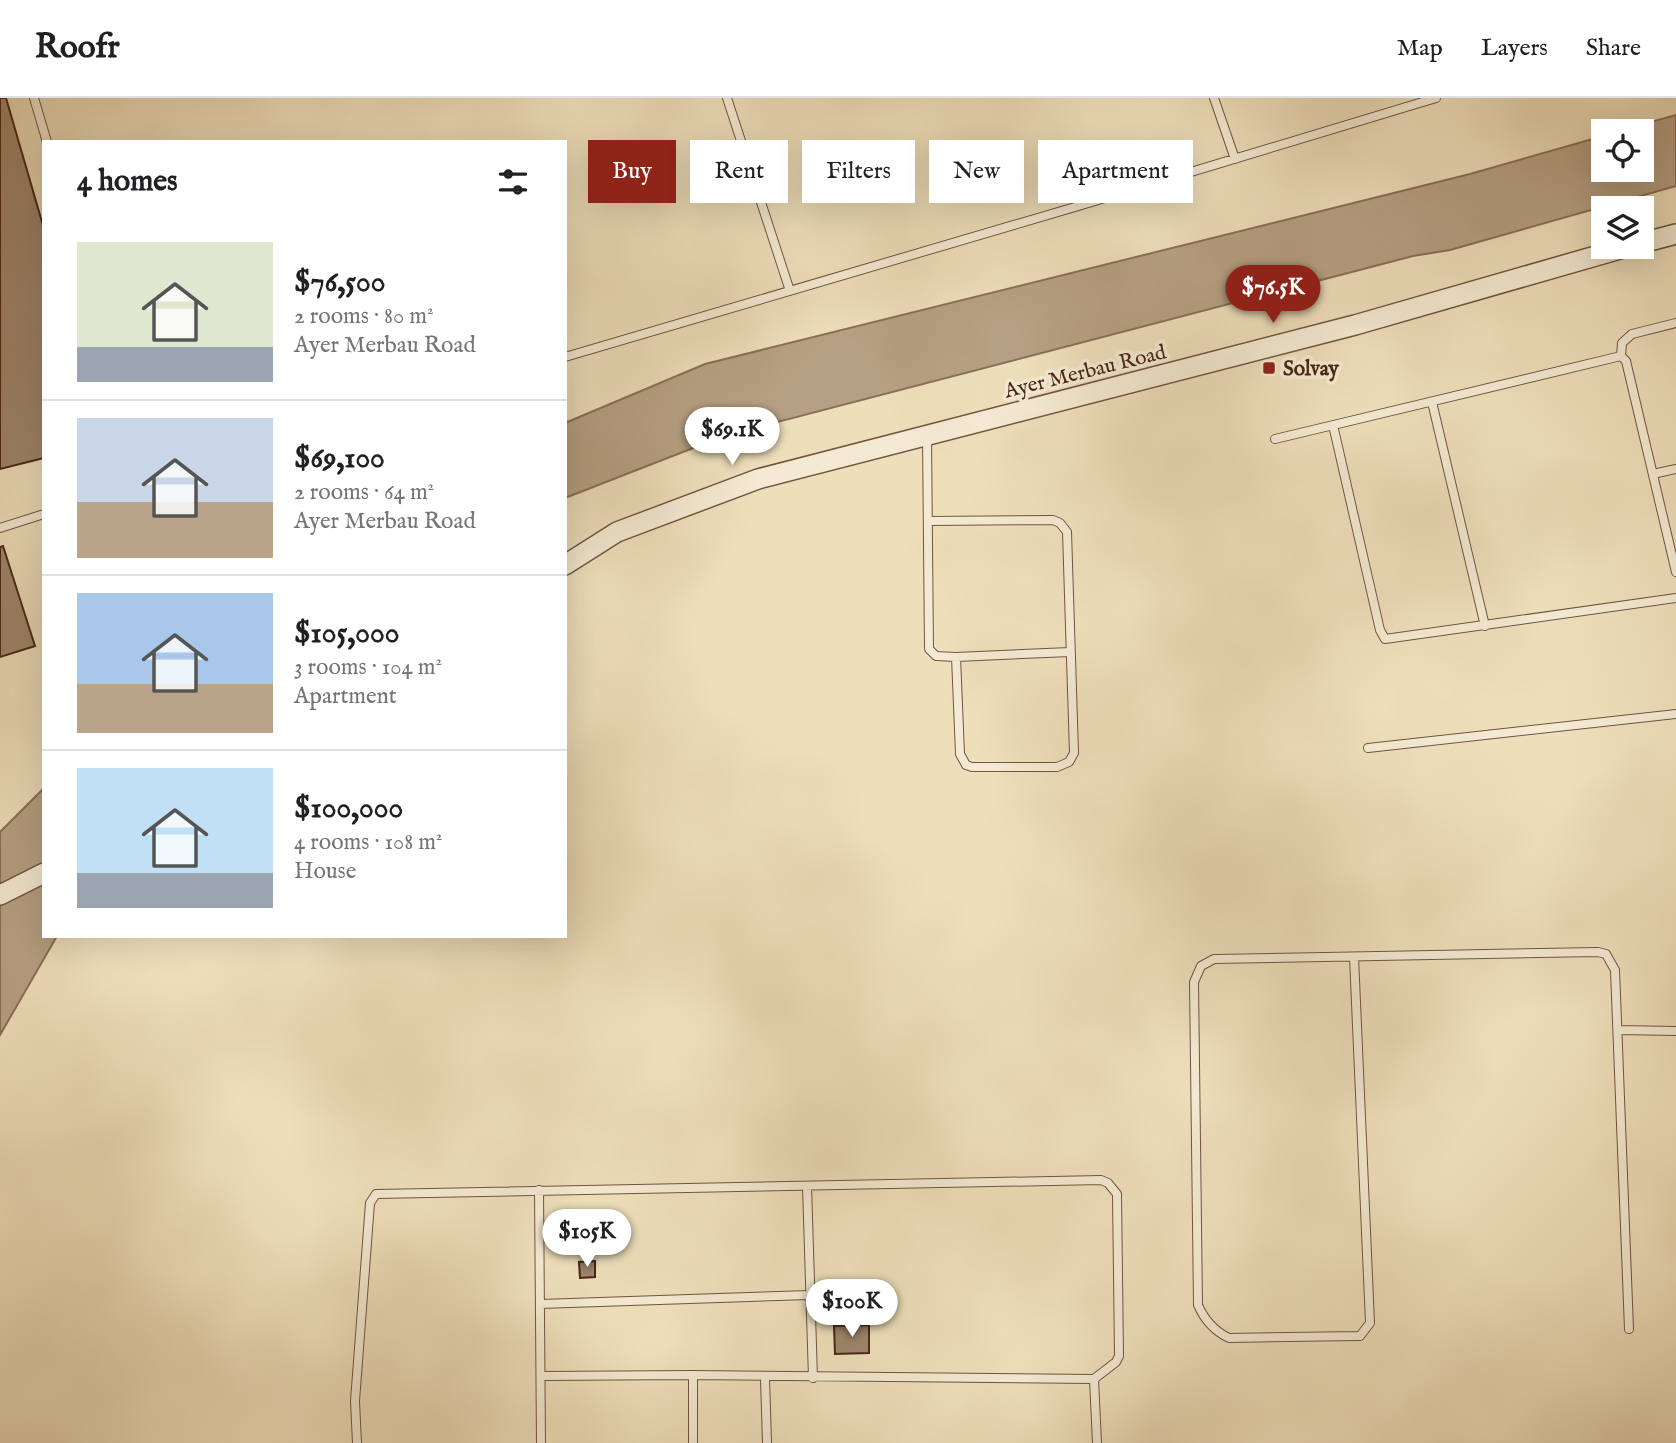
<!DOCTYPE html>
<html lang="en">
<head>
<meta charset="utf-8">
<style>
  :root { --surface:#fff; --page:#f6f6f6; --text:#202124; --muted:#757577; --line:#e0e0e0; --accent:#8f2418 }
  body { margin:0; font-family:"IM FELL English",serif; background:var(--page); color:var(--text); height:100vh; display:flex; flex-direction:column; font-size:26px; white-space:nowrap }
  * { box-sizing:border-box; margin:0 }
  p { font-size:23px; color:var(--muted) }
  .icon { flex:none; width:38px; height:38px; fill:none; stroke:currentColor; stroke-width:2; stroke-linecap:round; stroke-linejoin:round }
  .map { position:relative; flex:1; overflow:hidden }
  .drawer { position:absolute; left:42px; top:42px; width:525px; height:798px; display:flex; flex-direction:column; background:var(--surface); border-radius:0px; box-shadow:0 7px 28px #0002 }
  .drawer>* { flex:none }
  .guide { position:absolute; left:588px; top:42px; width:665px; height:63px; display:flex; gap:14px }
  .fabs { position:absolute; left:1591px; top:21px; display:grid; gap:14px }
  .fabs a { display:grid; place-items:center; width:63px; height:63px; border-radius:0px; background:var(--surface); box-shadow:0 7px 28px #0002; font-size:35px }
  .price { position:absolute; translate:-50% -60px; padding:0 16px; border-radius:24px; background:#fff; color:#222; font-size:23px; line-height:46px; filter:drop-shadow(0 2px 4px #0008) }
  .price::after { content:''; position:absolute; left:50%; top:42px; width:21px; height:16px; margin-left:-10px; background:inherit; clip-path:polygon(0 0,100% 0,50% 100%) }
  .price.active { background:var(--accent); color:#fff }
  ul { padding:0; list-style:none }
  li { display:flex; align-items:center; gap:21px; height:175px; padding:0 35px }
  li+li { border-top:2px solid var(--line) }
  li span { display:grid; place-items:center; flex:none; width:196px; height:140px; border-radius:0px; color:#555 }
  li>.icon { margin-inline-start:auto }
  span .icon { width:84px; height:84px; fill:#fffc; stroke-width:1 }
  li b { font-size:30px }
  h2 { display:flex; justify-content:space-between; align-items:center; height:84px; padding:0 35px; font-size:30px }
  .pill { padding:0 24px; border-radius:0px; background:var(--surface); box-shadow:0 7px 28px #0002; font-size:24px; line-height:63px }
  .pill.active { background:var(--accent); color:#fff }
  header { display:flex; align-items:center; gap:42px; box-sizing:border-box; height:98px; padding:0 35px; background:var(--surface); border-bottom:2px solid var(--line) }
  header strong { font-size:33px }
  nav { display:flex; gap:38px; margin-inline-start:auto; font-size:24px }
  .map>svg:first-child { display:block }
  .water { fill:#b6a083; stroke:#8a6f58; stroke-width:2 }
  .building { fill:#9e866c; stroke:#482517; stroke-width:2 }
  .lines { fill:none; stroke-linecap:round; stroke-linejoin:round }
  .service-casing { stroke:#725440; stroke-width:10 }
  .tertiary-casing { stroke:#725440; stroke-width:22 }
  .service { stroke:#f4ead3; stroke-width:8 }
  .tertiary { stroke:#f4ead3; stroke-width:19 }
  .poi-dot { fill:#8f2418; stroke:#f4ead3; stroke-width:2.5 }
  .labels { text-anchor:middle; stroke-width:7; stroke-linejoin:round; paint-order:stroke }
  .poi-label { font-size:21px; font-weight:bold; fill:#482517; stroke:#f4ead3; text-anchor:start }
  .street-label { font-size:21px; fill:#482517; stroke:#f4ead3 }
</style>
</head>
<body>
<header>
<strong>Roofr</strong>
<nav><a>Map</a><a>Layers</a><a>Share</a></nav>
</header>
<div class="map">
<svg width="1676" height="1345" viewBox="0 0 1676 1345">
  <rect width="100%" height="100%" fill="#eedfbb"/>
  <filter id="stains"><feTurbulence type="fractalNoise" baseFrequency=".00286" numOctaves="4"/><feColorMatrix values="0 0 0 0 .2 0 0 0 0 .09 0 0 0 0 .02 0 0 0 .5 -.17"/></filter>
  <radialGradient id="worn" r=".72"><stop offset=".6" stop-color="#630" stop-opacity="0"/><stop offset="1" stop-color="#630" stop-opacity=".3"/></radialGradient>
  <!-- water -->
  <path class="water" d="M1676,17V88L1450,152L1413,158L724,338L565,400V325L705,266L1470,76L1603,38V72H1642V33H1618Z
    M44,690V838H57L0,937V734Z"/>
  <!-- building -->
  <path class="building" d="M0,0H6L44,131V360L0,371Z
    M3,448L35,548L0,559V449Z
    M595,1163V1179L580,1180L579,1164Z
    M869,1227V1255L835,1256L834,1228Z"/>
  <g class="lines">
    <defs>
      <path id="service" d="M34,0L47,44
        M727,0L790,193
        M1214,0L1235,61
        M1676,225L1632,236L1622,245L1621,258L1626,263L1676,474
        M565,259L1075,109L1436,0
        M1432,304L1485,528
        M1333,327L1380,532L1385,541L1676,500
        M927,338L929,551L936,558L956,559L1070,554
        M1275,341L1621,258
        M1653,376L1676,371
        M928,423L1053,422L1060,425L1067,434L1074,655L1069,664L1057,669H972L966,667L960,656L956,559
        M0,430L44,416
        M1368,650L1676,616
        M1354,859L1370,1225L1360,1238L1229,1240C1214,1233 1205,1223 1198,1207L1194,884L1201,868L1214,861L1598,854L1606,856L1615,872L1629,1231
        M1618,932L1676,933
        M807,1088L813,1280
        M539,1092L541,1345
        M540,1206L809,1197
        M693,1277V1345
        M765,1280L767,1345
        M1094,1281L1097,1345
        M357,1345L355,1303L370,1105L376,1096L1101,1082L1108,1085L1117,1096L1119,1258L1116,1264L1094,1281L693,1277L542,1278"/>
      <path id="tertiary" d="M1642,145L1676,136
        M565,467L617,434L758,381L1355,227L1627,149
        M0,797L44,775"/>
    </defs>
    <!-- service casing -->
    <use href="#service" class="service-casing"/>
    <!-- tertiary casing -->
    <use href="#tertiary" class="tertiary-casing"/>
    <!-- service -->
    <use href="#service" class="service"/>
    <!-- tertiary -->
    <use href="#tertiary" class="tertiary"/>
  </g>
  <!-- markers -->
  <rect class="poi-dot" x="1262" y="263" width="14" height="14" rx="3.5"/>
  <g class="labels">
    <!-- poi labels -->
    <g class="poi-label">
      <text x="1283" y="277">Solvay</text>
    </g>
    <!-- street labels -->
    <g class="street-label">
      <text transform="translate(1085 273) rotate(-14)" y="7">Ayer Merbau Road</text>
    </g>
  </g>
  <rect width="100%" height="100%" filter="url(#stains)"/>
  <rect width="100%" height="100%" fill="url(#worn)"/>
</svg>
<div class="fabs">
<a><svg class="icon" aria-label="locate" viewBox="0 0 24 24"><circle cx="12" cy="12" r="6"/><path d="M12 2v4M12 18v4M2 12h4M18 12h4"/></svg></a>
<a><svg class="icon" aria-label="layers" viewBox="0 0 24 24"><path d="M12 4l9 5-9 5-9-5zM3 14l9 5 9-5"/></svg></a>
</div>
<b class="price active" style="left:1273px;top:227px">$76.5K</b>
<b class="price" style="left:732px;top:369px">$69.1K</b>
<b class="price" style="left:587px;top:1171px">$105K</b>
<b class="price" style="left:852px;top:1241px">$100K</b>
<div class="guide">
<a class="pill active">Buy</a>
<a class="pill">Rent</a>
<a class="pill">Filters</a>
<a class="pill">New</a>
<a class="pill">Apartment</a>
</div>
<section class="drawer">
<h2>4 homes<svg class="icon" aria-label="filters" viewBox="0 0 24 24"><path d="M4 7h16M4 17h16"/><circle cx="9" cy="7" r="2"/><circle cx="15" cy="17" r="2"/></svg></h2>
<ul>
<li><span style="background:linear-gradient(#dfe7d0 75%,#9aa5b1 0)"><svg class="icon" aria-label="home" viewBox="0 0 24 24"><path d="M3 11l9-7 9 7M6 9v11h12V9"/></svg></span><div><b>$76,500</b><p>2 rooms · 80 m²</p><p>Ayer Merbau Road</p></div></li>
<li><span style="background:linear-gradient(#c9d6e8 60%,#b9a48a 0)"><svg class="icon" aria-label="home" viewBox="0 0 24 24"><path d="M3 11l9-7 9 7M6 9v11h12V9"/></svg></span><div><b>$69,100</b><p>2 rooms · 64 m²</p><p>Ayer Merbau Road</p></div></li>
<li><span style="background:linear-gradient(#a9c7e8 65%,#b9a48a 0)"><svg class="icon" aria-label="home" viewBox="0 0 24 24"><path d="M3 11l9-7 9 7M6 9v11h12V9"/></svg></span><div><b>$105,000</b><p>3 rooms · 104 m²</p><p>Apartment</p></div></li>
<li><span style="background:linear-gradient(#bfe0f5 75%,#9aa5b1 0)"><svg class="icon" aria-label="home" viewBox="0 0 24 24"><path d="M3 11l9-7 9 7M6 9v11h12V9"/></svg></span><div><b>$100,000</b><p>4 rooms · 108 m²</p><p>House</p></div></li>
</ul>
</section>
</div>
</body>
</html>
